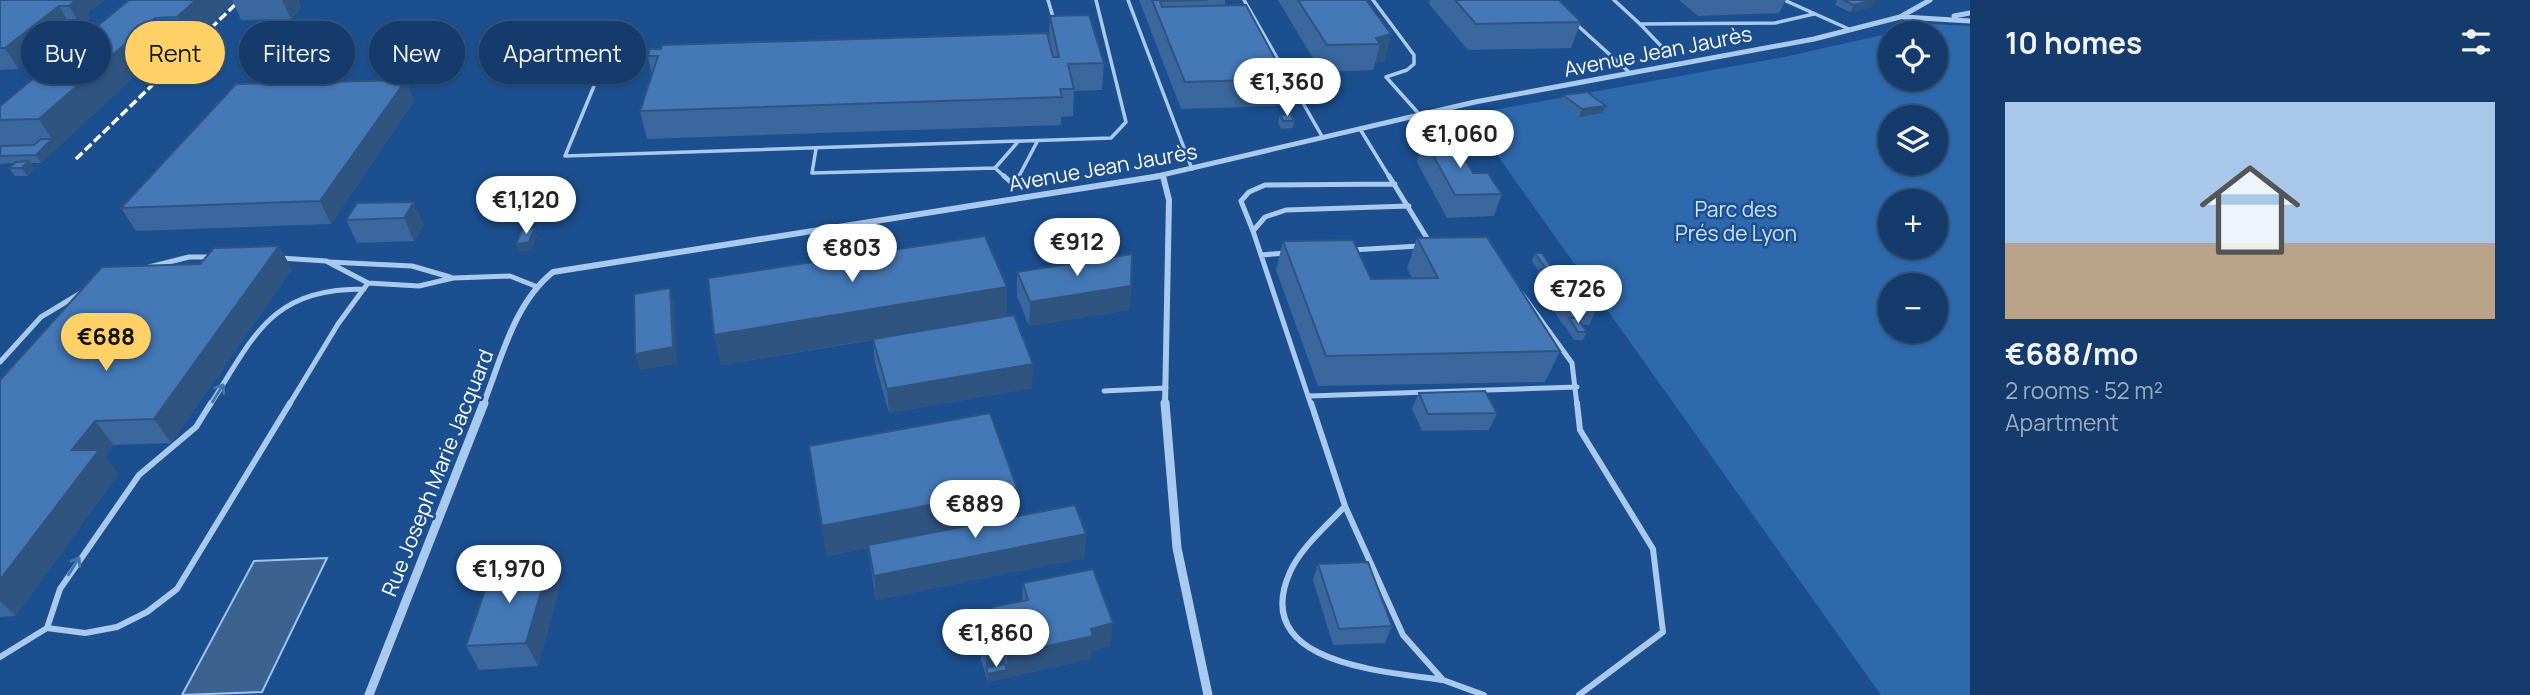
<!DOCTYPE html>
<html lang="en">
<head>
<meta charset="utf-8">
<style>
  :root { --surface:#143b6b; --page:#214673; --text:#f1f3f6; --muted:#9dadc1; --line:#33557e; --accent:#ffd166 }
  body { margin:0; font-family:Manrope,sans-serif; background:var(--page); color:var(--text); height:100vh; display:flex; flex-direction:column; font-size:26px; white-space:nowrap }
  * { box-sizing:border-box; margin:0 }
  p { font-size:23px; color:var(--muted) }
  .icon { flex:none; width:38px; height:38px; fill:none; stroke:currentColor; stroke-width:2; stroke-linecap:round; stroke-linejoin:round }
  .map { position:relative; flex:1; overflow:hidden }
  .side { display:flex; flex-direction:column; background:var(--surface); width:560px }
  .side>* { flex:none }
  .hud { position:absolute; left:21px; top:21px; width:665px; height:63px; display:flex; gap:14px }
  .fabs { position:absolute; left:1878px; top:21px; display:grid; gap:14px }
  .fabs a { display:grid; place-items:center; width:70px; height:70px; border-radius:50%; background:var(--surface); box-shadow:0 2px 5px #0004,0 0 0 2px var(--line); font-size:35px }
  .price { position:absolute; translate:-50% -60px; padding:0 16px; border-radius:24px; background:#fff; color:#222; font-size:23px; line-height:46px; filter:drop-shadow(0 2px 4px #0008) }
  .price::after { content:''; position:absolute; left:50%; top:42px; width:21px; height:16px; margin-left:-10px; background:inherit; clip-path:polygon(0 0,100% 0,50% 100%) }
  .price.on { background:var(--accent); color:#111 }
  ul { padding:0; list-style:none }
  li { display:grid; align-content:center; gap:14px; height:371px; padding:0 35px }
  li span { display:grid; place-items:center; height:217px; border-radius:0px; color:#555 }
  li>.icon { margin-inline-start:auto }
  span .icon { width:126px; height:126px; fill:#fffc; stroke-width:1 }
  li b { font-size:30px }
  h2 { display:flex; justify-content:space-between; align-items:center; height:84px; padding:0 35px; font-size:30px }
  .chip { padding:0 24px; border-radius:32px; background:var(--surface); box-shadow:0 2px 5px #0004,0 0 0 2px var(--line); font-size:24px; line-height:63px }
  .chip.on { background:var(--accent); color:#111 }
  main { display:flex; flex:1; min-height:0 }
  .map>svg:first-child { display:block }
  .green { fill:#2e69ad; fill-rule:evenodd }
  .water { fill:#3c6290; stroke:#9cc4f0; stroke-width:2 }
  .lines { fill:none; stroke-linecap:round; stroke-linejoin:round }
  .lane-far2 { stroke:#a9c9ee; stroke-width:3.5 }
  .lane-far1 { stroke:#a9c9ee; stroke-width:5 }
  .lane { stroke:#a9c9ee; stroke-width:6 }
  .street-far2 { stroke:#a9c9ee; stroke-width:5 }
  .street-far1 { stroke:#a9c9ee; stroke-width:6 }
  .street { stroke:#a9c9ee; stroke-width:9 }
  .rail { stroke:#fff; stroke-width:3.5; stroke-dasharray:9 3.5; stroke-linecap:butt }
  .wall { fill:#3a679d }
  .shaded-wall { fill:#305480 }
  .building { fill:#4478b7; stroke:#305480; stroke-width:2 }
  .oneway { stroke:#4674ac }
  .labels { text-anchor:middle; stroke-width:5; stroke-linejoin:round; paint-order:stroke }
  .street-label { font-size:21px; fill:#fff; stroke:#1b4f8f }
  .park-label { font-size:21px; fill:#cfe3fa; stroke:#1b4f8f }
</style>
</head>
<body>
<main>
<div class="map">
<svg width="1970" height="695" viewBox="0 0 1970 695">
  <rect width="100%" height="100%" fill="#1b4f8f"/>
  <!-- green -->
  <path class="green" d="M1931,24L1970,26V695H1881L1480,131L1477,113L1784,57ZM1890,33H1936V79H1890ZM1890,117H1936V163H1890ZM1890,201H1936V247H1890ZM1890,285H1936V331H1890Z"/>
  <!-- water -->
  <path class="water" d="M327,558L262,692L182,695L254,561Z"/>
  <g class="lines">
    <!-- lane-far2 -->
    <path class="lane-far2" d="M1048,0L1053,17H1058
      M1128,0L1192,169
      M1244,0L1323,138
      M1373,0L1414,55V64L1407,70L1386,77L1420,115
      M1614,0L1640,24L1775,23L1814,14
      M1784,0L1851,30
      M1576,24L1630,73
      M1640,24L1663,48
      M599,74L565,156L1111,138L1126,122L1096,0
      M1360,129L1390,178
      M816,149L812,173L995,168L1017,143
      M995,168L1006,178
      M1018,178L1037,142"/>
    <!-- lane-far1 -->
    <path class="lane-far1" d="M1004,176L1014,185L1019,176
      M1389,176L1430,243
      M1253,231L1241,201L1249,192L1265,185L1395,184
      M1352,250L1419,246
      M1261,255L1286,253
      M280,258L326,261L368,283L419,286L453,278L510,276L535,286
      M329,262L412,266L450,277
      M149,267L189,257H211
      M1522,294L1572,363L1577,405
      M0,362L41,317L84,291
      M1104,391L1166,388
      M1309,396L1577,387
      M210,405C255,335 270,289 364,289
      M289,405L338,324L368,283
      M1311,405L1253,231L1265,217L1286,210L1409,206"/>
    <!-- lane -->
    <path class="lane" d="M1311,403L1345,506L1403,635L1443,680L1484,695
      M1577,403L1580,430L1653,549L1663,632L1579,695
      M1345,506C1327,526 1301,547 1290,572C1249,664 1383,671 1442,680
      M47,628L60,589L139,475L196,427L211,403
      M0,657L47,628L85,633L117,627L147,612L177,589L290,403"/>
    <!-- street-far2 -->
    <path class="street-far2" d="M1954,16L1970,13
      M1904,17L1970,21
      M1149,178L1475,102L1814,39L1900,17L1930,0"/>
    <!-- street-far1 -->
    <path class="street-far1" d="M1163,176L1169,200L1165,405
      M483,405C501,360 514,303 553,272L1160,176"/>
    <!-- street -->
    <path class="street" d="M1165,403L1177,548L1208,695
      M369,695L484,403"/>
    <!-- rail -->
    <path class="rail" d="M76,159L240,0"/>
  </g>
  <!-- wall -->
  <path class="wall" d="M0,0H104L88,13L90,18L81,26H71L18,69L0,70Z
    M129,0H299L298,1L301,8L291,19L241,20L233,2L191,43L169,44L41,163H30L34,169L27,176H15L9,168L14,163L0,164V120Z
    M1139,0H1225V6L1286,79L1280,106L1181,109Z
    M1278,0H1368L1367,2L1391,34L1384,61L1375,63L1373,70L1321,72Z
    M1430,0H1559L1581,22L1571,48L1468,50L1429,4Z
    M1679,0H1786L1779,13L1698,16Z
    M1837,0H1875L1871,7L1850,12L1835,5Z
    M1050,16L1104,63L1102,90L1074,91L1073,116L1061,117V125L647,139L640,111L652,75L648,56L1049,39Z
    M1699,40L1715,43L1712,50L1704,52L1695,47Z
    M406,80L414,101L331,224L136,231L121,208Z
    M1563,95L1606,106L1602,113L1579,117L1560,103Z
    M1280,115L1294,121L1293,128L1281,129L1278,122Z
    M1424,139L1502,194L1494,216L1447,218L1417,162Z
    M357,203L424,225L414,241L357,243L346,220Z
    M1417,238L1560,351L1545,382L1318,386L1276,270L1283,241L1371,279L1412,278L1407,268Z
    M1535,253L1561,281L1597,308L1589,325H1582L1587,332L1583,340H1574L1565,326V325H1563L1545,297L1546,293L1536,277L1539,272L1532,261Z
    M292,269L171,443L114,445L105,457L118,474L16,616L0,617V380Z
    M1017,272L1131,286L1129,310L1029,326L1017,296Z
    M1007,287V317L1032,388L889,413L875,363L873,340L721,365L714,335Z
    M1419,393L1497,413L1489,430L1422,431L1412,409Z
    M809,446L1016,517L1086,534L1084,558L876,600L868,548L827,556Z
    M1318,564L1392,626L1385,643L1333,645L1313,580Z
    M1023,583L1110,646L1091,651L1090,659L988,682L981,660V636L993,633L992,607L1022,601Z
    M560,586L538,666L479,670L466,646Z"/>
  <!-- shaded-wall -->
  <path class="shaded-wall" d="M72,0H104L88,13L90,18L81,26L69,6Z
    M196,0H234H232L233,2L191,43L177,17Z
    M282,0H299L298,1L301,8L291,19Z
    M1875,0L1871,7L1850,12L1854,5Z
    M59,6L71,26L18,69L5,48Z
    M155,18L169,44L41,163L36,155L52,139L39,119Z
    M1391,34L1384,61L1375,63L1380,44L1376,38Z
    M1715,43L1712,50L1704,52L1707,44Z
    M406,80L414,101L331,224L320,201Z
    M1606,106L1602,113L1579,117L1582,109Z
    M29,161L34,169L27,176L22,168Z
    M414,202L424,225L414,241L404,218Z
    M535,228L537,236L532,250L519,252L516,244Z
    M279,246L292,269L171,443L154,419Z
    M1131,286L1129,310L1029,326L1030,302Z
    M1007,287V317L721,365L714,335Z
    M670,288L674,304L677,364L640,370L635,354Z
    M1033,364L1032,388L889,413L887,389Z
    M95,421L114,445L105,457L118,474L16,616L0,601V580L72,450Z
    M1017,488L1016,519L827,556L822,526Z
    M1086,534L1084,558L876,600L874,576Z
    M550,562L560,586L538,666L526,643Z
    M1113,623L1110,646L1091,651L1090,659L988,682V674L986,668V676V653L1005,648V670H1007V655Z"/>
  <!-- building -->
  <path class="building" d="M0,0H76L69,6H59L5,48H0Z
    M129,0H196L177,17L155,18L39,119L0,120V106Z
    M1152,0H1208L1160,1L1162,7L1246,5L1286,79L1185,82Z
    M1298,0H1366L1391,34L1376,38L1380,44L1327,45Z
    M1455,0H1559L1581,22L1476,24Z
    M1843,0H1874L1854,5Z
    M1089,15L1104,63L1068,64L1074,89H1060L1062,97L640,111L658,56H648L650,49H661L662,45L1047,33L1053,57H1059L1050,16Z
    M1707,38L1715,43L1707,44L1699,40Z
    M406,80L320,201L121,208L236,84Z
    M1587,92L1606,106L1582,109L1563,95Z
    M1291,114L1294,121H1283L1280,115Z
    M41,139H52L36,155L0,156L1,146L34,145Z
    M1424,139H1453L1473,173H1488L1502,194L1455,195Z
    M29,161L22,168H9L16,162Z
    M414,202L404,218L346,220L357,203Z
    M535,228L529,242L516,244L522,230Z
    M985,236L1007,287L714,335L708,278Z
    M1487,237L1560,351L1326,356L1283,241L1353,240L1371,279L1438,278L1417,238Z
    M279,246L154,419L95,421L72,450H99L0,580V380L102,267L200,264L214,248Z
    M1535,253H1542L1561,281H1552L1550,285L1540,269H1546Z
    M1132,254L1131,286L1030,302L1017,272Z
    M1552,281H1577L1597,308L1571,309Z
    M670,288L673,347L635,354L634,294Z
    M1014,315L1033,364L887,389L873,339Z
    M1569,318H1577L1587,332H1578Z
    M1485,391L1497,413L1428,414L1419,393Z
    M990,413L1017,488L822,526L809,446Z
    M1075,505L1086,534L874,576L868,545Z
    M550,562L526,643L466,646L493,567Z
    M1368,562L1392,626L1339,629L1318,564Z
    M1093,569L1113,623L1091,629L1093,636L1007,655L1005,648L986,653L981,636L1000,632L992,607L1028,600L1023,583Z
    M1005,664L1007,670L988,674L986,668Z"/>
  <!-- one-way arrows -->
  <defs><path id="oneway-shaft" d="M-6 0H5M1.5-3L5.5 0L1.5 3" fill="none" stroke-width="1.6" stroke-linecap="round" stroke-linejoin="round" transform="scale(1.75)"/></defs>
  <g class="oneway">
    <use href="#oneway-shaft" transform="translate(218 393) rotate(-58)"/>
    <use href="#oneway-shaft" transform="translate(74 566) rotate(-58)"/>
  </g>
  <g class="labels">
    <!-- street labels -->
    <g class="street-label">
      <text transform="translate(1658 52) rotate(-11)" y="7">Avenue Jean Jaurès</text>
      <text transform="translate(1103 168) rotate(-10)" y="7">Avenue Jean Jaurès</text>
      <text transform="translate(438 473) rotate(-68)" y="7">Rue Joseph Marie Jacquard</text>
    </g>
    <!-- park labels -->
    <g class="park-label">
      <text x="1736" y="217">Parc des<tspan x="1736" dy="24">Prés de Lyon</tspan></text>
    </g>
  </g>
</svg>
<div class="fabs">
<a><svg class="icon" aria-label="locate" viewBox="0 0 24 24"><circle cx="12" cy="12" r="6"/><path d="M12 2v4M12 18v4M2 12h4M18 12h4"/></svg></a>
<a><svg class="icon" aria-label="layers" viewBox="0 0 24 24"><path d="M12 4l9 5-9 5-9-5zM3 14l9 5 9-5"/></svg></a>
<a>+</a>
<a>−</a>
</div>
<b class="price" style="left:1287px;top:118px">€1,360</b>
<b class="price" style="left:1460px;top:170px">€1,060</b>
<b class="price" style="left:526px;top:236px">€1,120</b>
<b class="price" style="left:1077px;top:278px">€912</b>
<b class="price" style="left:852px;top:284px">€803</b>
<b class="price" style="left:1578px;top:325px">€726</b>
<b class="price on" style="left:106px;top:373px">€688</b>
<b class="price" style="left:975px;top:540px">€889</b>
<b class="price" style="left:509px;top:605px">€1,970</b>
<b class="price" style="left:996px;top:669px">€1,860</b>
<div class="hud">
<a class="chip">Buy</a>
<a class="chip on">Rent</a>
<a class="chip">Filters</a>
<a class="chip">New</a>
<a class="chip">Apartment</a>
</div>
</div>
<section class="side">
<h2>10 homes<svg class="icon" aria-label="filters" viewBox="0 0 24 24"><path d="M4 7h16M4 17h16"/><circle cx="9" cy="7" r="2"/><circle cx="15" cy="17" r="2"/></svg></h2>
<ul>
<li><span style="background:linear-gradient(#a9c7e8 65%,#b9a48a 0)"><svg class="icon" aria-label="home" viewBox="0 0 24 24"><path d="M3 11l9-7 9 7M6 9v11h12V9"/></svg></span><div><b>€688/mo</b><p>2 rooms · 52 m²</p><p>Apartment</p></div></li>
</ul>
</section>
</main>
</body>
</html>
